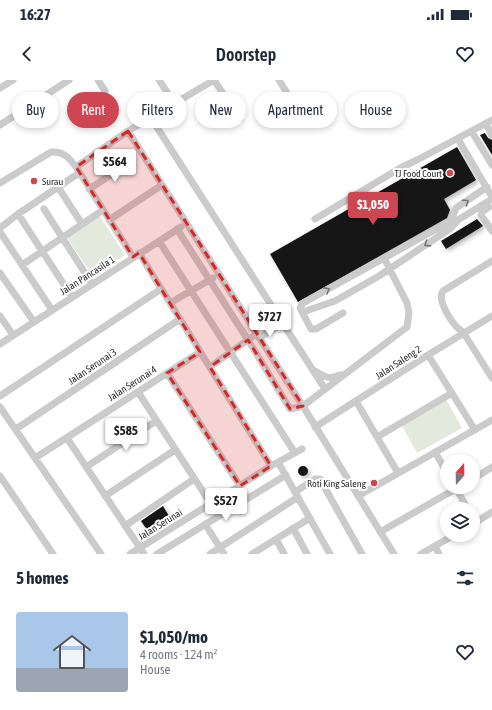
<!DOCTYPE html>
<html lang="en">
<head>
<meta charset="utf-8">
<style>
  :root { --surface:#fff; --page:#f6f6f7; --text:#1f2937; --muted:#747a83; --line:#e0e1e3; --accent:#cf4653 }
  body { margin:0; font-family:"Asap Condensed",sans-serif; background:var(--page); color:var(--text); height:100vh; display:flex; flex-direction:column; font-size:15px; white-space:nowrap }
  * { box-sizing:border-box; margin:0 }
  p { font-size:13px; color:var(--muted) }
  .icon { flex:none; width:22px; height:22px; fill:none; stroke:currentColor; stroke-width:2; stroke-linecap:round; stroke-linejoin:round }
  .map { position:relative; height:474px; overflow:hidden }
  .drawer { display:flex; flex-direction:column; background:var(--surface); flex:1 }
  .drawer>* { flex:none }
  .guide { position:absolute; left:12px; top:12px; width:468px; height:36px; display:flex; gap:8px }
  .needle { width:26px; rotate:20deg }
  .buttons { position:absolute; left:440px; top:374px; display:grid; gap:8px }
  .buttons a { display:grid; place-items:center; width:40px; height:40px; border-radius:50%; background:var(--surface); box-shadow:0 2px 6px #0003; font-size:20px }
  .price { position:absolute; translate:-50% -34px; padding:0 9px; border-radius:4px; background:#fff; color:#222; font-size:13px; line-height:26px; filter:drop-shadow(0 1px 2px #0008) }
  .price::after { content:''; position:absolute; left:50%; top:24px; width:12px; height:9px; margin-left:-6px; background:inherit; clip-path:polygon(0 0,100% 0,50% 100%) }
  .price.current { background:var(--accent); color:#fff }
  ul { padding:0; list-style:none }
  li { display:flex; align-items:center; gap:12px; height:100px; padding:0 16px }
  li+li { border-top:1px solid var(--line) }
  li span { display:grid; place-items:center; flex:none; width:112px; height:80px; border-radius:4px; color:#555 }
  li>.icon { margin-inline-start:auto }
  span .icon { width:48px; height:48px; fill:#fffc; stroke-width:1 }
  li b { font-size:17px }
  h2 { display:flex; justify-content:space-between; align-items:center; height:48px; padding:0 16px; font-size:17px }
  .pill { padding:0 14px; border-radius:18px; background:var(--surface); box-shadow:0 2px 6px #0003; font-size:14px; line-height:36px }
  .pill.current { background:var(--accent); color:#fff }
  .status { display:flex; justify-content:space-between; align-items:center; height:28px; padding:0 20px; background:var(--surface); direction:ltr }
  .status svg { height:11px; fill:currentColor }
  header { display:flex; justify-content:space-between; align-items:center; height:52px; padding:0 16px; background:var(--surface); font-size:18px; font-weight:600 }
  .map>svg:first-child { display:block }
  .green { fill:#e4e9dd }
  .building { fill:#151515; filter:url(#shadow) }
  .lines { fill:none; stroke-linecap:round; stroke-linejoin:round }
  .minor { stroke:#cbcbcb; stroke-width:7 }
  .oneway { stroke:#757575 }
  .marked { fill:#d62828; fill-opacity:0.2; stroke:#d62828; stroke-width:3; stroke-dasharray:8 5; stroke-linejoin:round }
  .poi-dot { fill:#cf4653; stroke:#fff; stroke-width:1.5 }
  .labels { text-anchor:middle; stroke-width:4; stroke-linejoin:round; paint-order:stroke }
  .poi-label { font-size:10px; fill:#2e2e2e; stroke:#fff; text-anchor:end }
  .street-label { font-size:10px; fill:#2e2e2e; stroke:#fff }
</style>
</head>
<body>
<div class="status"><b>16:27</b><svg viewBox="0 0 49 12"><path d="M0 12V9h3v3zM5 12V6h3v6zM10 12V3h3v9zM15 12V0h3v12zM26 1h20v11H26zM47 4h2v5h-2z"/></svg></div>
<header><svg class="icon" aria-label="back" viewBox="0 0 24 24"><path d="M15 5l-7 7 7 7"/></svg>Doorstep<svg class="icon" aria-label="heart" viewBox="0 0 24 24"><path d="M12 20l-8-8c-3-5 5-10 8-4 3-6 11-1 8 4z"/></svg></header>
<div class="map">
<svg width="492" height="474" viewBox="0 0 492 474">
  <defs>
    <filter id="shadow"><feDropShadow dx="2.5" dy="2.5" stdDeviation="2" flood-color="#0004"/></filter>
  </defs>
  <rect width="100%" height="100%" fill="#fff"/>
  <!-- green -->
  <path class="green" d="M99,135L125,175L100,192H90L66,156Z
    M446,319L462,348L417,373L401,344Z"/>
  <!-- building -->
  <path class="building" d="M485,53L488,58L492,60V75L480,55Z
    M457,67L476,100L444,119L450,130L447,138L298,222L270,174Z
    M477,139L483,146L446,169L441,161Z
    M298 391a5 5 0 1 1 10 0a5 5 0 1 1-10 0Z
    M163,426L169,436L147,450L141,441Z"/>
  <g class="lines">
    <!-- minor -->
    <path class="minor" d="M98,0L105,11
      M159,0L175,24
      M214,0L240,39
      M279,0L298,31
      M0,8L13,0
      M151,38L325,309
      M486,44L492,55
      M0,45L69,0
      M128,51L306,331L394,474
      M472,52L492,85
      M458,59L492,117
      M76,87L133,177
      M0,103L51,72C64,71 69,78 76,87L128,51L214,0
      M58,107L82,144
      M89,109L131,82
      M489,127L482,132L481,135L492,151
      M44,129L92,204
      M18,134L72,217
      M315,139L402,87L417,80L492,40
      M109,140L162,105
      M451,141L456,128L487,107
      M0,148L18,134L79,93
      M177,149L248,260L290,329L303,326L407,247L409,233L407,223L384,178
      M0,152L52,230
      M159,161L295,373
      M139,173L271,386
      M492,181L443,211C436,221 454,247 463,252L492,298
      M22,185L103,130
      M0,193L34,242
      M170,223L213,198
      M303,232L335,221L379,196L451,148L458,140L492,119
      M343,233L316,249H311L300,228L303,223L451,141L458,140
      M0,236L13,255
      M259,258L283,242
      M0,264L181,147
      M428,275L475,350
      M210,287L252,257
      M315,291C324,297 330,300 340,295
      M167,293L240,406
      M138,312L211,424
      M0,316L161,209
      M356,321L398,393
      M0,327L101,474
      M315,347L428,275L492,236
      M16,349L180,239
      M377,357L452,313
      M67,358L144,474
      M435,372L447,393
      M35,378L200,272
      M278,382L330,474
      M86,387L156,341
      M0,396L53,474
      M473,399L492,387
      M455,407L468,429
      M295,412L315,399H320L362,474
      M105,416L175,370
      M358,416L492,340
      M205,444L224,474
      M473,444L492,432
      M125,446L194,399
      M293,448L307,474
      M380,452L459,407
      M276,459L284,474
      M435,466L439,474
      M130,474L271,386L302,369
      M157,474L286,395
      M210,474L298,417
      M252,474L310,438
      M421,474L454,455"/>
  </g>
  <!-- one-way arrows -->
  <defs><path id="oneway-chevron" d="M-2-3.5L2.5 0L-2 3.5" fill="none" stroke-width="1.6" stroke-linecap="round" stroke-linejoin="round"/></defs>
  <g class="oneway">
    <use href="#oneway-chevron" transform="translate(466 122) rotate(-35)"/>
    <use href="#oneway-chevron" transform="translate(427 164) rotate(147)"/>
    <use href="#oneway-chevron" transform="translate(327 210) rotate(-29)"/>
  </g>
  <!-- marked area -->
  <path class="marked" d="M128,51L303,326L290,329L248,260L210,287L271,386L240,406L167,293L200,272L139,173L133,177L76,87Z"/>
  <!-- markers -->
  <g class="poi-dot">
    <circle cx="450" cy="93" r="4"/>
    <circle cx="34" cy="101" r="4"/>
    <circle cx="374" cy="403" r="4"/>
  </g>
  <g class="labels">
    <!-- poi labels -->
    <g class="poi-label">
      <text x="442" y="97">TJ Food Court</text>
      <text x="42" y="105" text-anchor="start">Surau</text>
      <text x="366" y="407">Roti King Saleng</text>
    </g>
    <!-- street labels -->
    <g class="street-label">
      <text transform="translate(87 195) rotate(-33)" y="4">Jalan Pancasila 1</text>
      <text transform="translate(398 282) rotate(-33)" y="4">Jalan Saleng 2</text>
      <text transform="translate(92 286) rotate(-34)" y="4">Jalan Serunai 3</text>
      <text transform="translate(132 303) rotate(-33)" y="4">Jalan Serunai 4</text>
      <text transform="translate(160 444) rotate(-32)" y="4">Jalan Serunai</text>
    </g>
  </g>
</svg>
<div class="buttons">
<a><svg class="needle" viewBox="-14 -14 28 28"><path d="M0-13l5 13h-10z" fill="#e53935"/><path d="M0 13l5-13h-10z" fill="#747a83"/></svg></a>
<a><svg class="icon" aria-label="layers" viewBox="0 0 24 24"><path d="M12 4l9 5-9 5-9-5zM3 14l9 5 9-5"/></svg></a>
</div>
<b class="price" style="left:115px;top:103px">$564</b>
<b class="price current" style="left:373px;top:146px">$1,050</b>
<b class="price" style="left:270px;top:258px">$727</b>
<b class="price" style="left:126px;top:372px">$585</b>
<b class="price" style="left:226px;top:442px">$527</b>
<div class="guide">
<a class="pill">Buy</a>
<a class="pill current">Rent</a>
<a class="pill">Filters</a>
<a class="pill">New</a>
<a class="pill">Apartment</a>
<a class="pill">House</a>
</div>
</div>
<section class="drawer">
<h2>5 homes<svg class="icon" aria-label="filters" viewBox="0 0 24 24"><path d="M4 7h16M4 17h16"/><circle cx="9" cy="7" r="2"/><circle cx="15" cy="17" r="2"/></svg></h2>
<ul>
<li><span style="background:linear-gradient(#a9c7e8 70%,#9aa5b1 0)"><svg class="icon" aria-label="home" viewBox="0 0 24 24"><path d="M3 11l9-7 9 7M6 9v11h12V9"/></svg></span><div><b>$1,050/mo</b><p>4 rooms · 124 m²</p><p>House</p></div><svg class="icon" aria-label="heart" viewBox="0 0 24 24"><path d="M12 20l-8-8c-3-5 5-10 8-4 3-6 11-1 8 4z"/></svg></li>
</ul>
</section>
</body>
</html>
